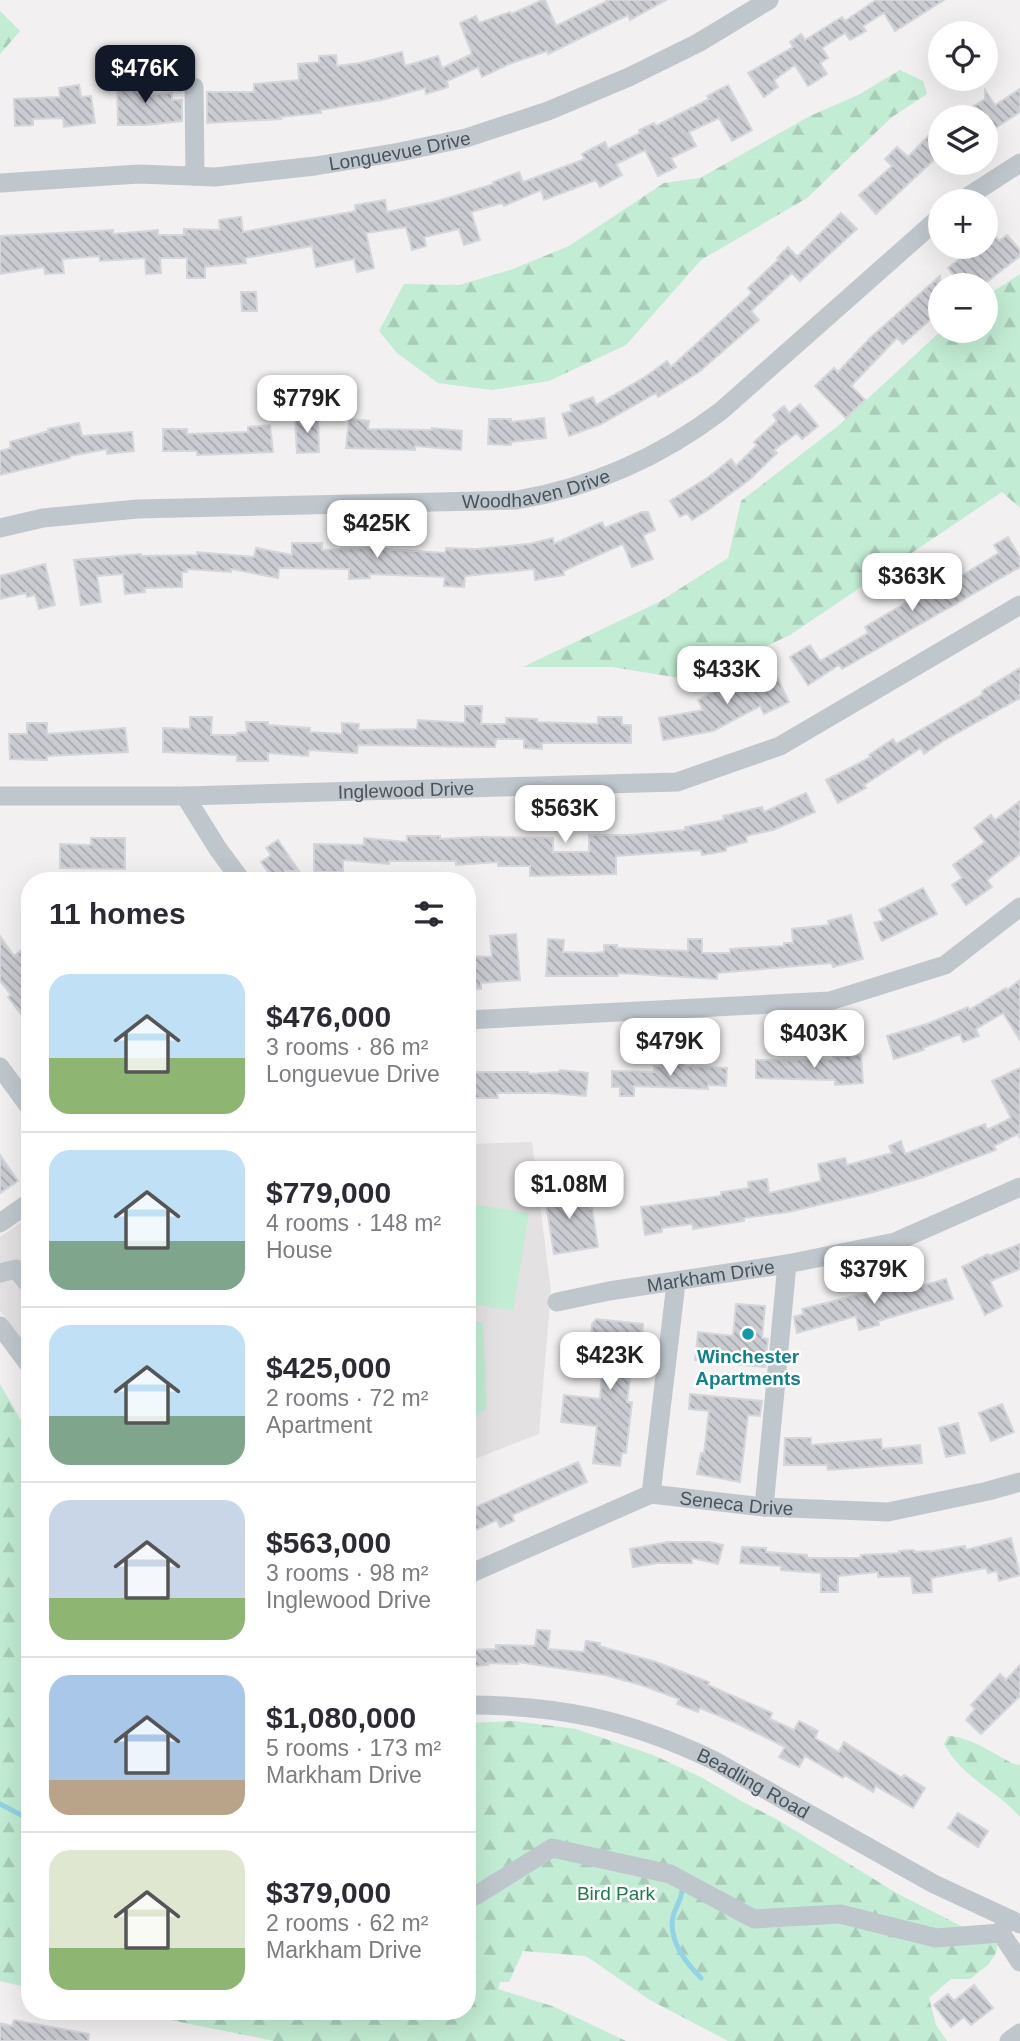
<!DOCTYPE html>
<html lang="en">
<head>
<meta charset="utf-8">
<style>
  :root { --surface:#fff; --page:#f7f7f7; --text:#2b2b33; --muted:#7c7c81; --line:#e1e1e2; --accent:#111827 }
  body { margin:0; font-family:Arial,sans-serif; background:var(--page); color:var(--text); height:100vh; display:flex; flex-direction:column; font-size:26px; white-space:nowrap }
  * { box-sizing:border-box; margin:0 }
  p { font-size:23px; color:var(--muted) }
  .icon { flex:none; width:38px; height:38px; fill:none; stroke:currentColor; stroke-width:2; stroke-linecap:round; stroke-linejoin:round }
  .map { position:relative; flex:1; overflow:hidden }
  .details { position:absolute; left:21px; top:872px; width:455px; height:1148px; display:flex; flex-direction:column; background:var(--surface); border-radius:28px; box-shadow:0 7px 28px #0002 }
  .details>* { flex:none }
  .controls { position:absolute; left:928px; top:21px; display:grid; gap:14px }
  .controls a { display:grid; place-items:center; width:70px; height:70px; border-radius:50%; background:var(--surface); box-shadow:0 7px 28px #0002; font-size:35px }
  .price { position:absolute; translate:-50% -60px; padding:0 16px; border-radius:14px; background:#fff; color:#222; font-size:23px; line-height:46px; filter:drop-shadow(0 2px 4px #0008) }
  .price::after { content:''; position:absolute; left:50%; top:42px; width:21px; height:16px; margin-left:-10px; background:inherit; clip-path:polygon(0 0,100% 0,50% 100%) }
  .price.current { background:var(--accent); color:#fff }
  ul { padding:0; list-style:none }
  li { display:flex; align-items:center; gap:21px; height:175px; padding:0 28px }
  li+li { border-top:2px solid var(--line) }
  li span { display:grid; place-items:center; flex:none; width:196px; height:140px; border-radius:21px; color:#555 }
  li>.icon { margin-inline-start:auto }
  span .icon { width:84px; height:84px; fill:#fffc; stroke-width:1 }
  li b { font-size:30px }
  h2 { display:flex; justify-content:space-between; align-items:center; height:84px; padding:0 28px; font-size:30px }
  .map>svg:first-child { display:block }
  .education { fill:#e3e1e1 }
  .green { fill:#c2ecd3 }
  .forest { fill:url(#forest-firs) }
  .lines { fill:none; stroke-linecap:round; stroke-linejoin:round }
  .stream { stroke:#92d3e6; stroke-width:5 }
  .building { fill:url(#building-back-hatch); stroke:#d4d6db; stroke-width:2 }
  .minor { stroke:#bfc7cd; stroke-width:19 }
  .culture-dot { fill:#0f9aa8; stroke:#fff; stroke-width:2.5 }
  .labels { text-anchor:middle; stroke-width:5; stroke-linejoin:round; paint-order:stroke }
  .street-label { font-size:19px; fill:#49535c; stroke:#fff }
  .culture-label { font-size:19px; font-weight:bold; fill:#0d838f; stroke:#fff }
  .park-label { font-size:19px; fill:#1e794d; stroke:#fff }
</style>
</head>
<body>
<div class="map">
<svg width="1020" height="2041" viewBox="0 0 1020 2041">
  <defs>
    <pattern id="forest-firs" width="22" height="20" patternUnits="userSpaceOnUse" patternTransform="scale(1.75)"><rect width="22" height="20" fill="#c2ecd3"/><path d="M5 1l3.5 6h-7zM16 11l3.5 6h-7z" fill="#a8ccb8"/></pattern>
    <pattern id="building-back-hatch" width="6" height="6" patternUnits="userSpaceOnUse" patternTransform="scale(1.75)"><rect width="6" height="6" fill="#caccd2"/><path d="M-1 5l2 2M0 0l6 6M5-1l2 2" fill="none" stroke="#a6a8ae"/></pattern>
  </defs>
  <rect width="100%" height="100%" fill="#f2f0f0"/>
  <!-- education -->
  <path class="education" d="M532,1142L551,1291L539,1434L467,1462V1144Z
    M30,1216V1351L0,1311V1237Z"/>
  <!-- green -->
  <path class="green" d="M467,1203L529,1213L513,1311L467,1303Z
    M467,1319L483,1323L487,1408L467,1420Z"/>
  <!-- forest -->
  <path class="forest" d="M0,11L20,31L0,54Z
    M900,70L923,81L927,94L892,117L807,198L701,260L626,345L549,381L492,390L438,383L397,353L379,331L404,284L459,285L513,269L569,246L664,183L700,178L810,116L858,95Z
    M1020,274V508L1002,492L790,635L693,680L611,667H523L659,602L728,558L741,501L838,426L941,331H985V297Z
    M0,1384L30,1436V1988L0,1981Z
    M514,1721L576,1729L653,1755L701,1777L743,1802L778,1820L898,1894L997,1944V1951L989,1964L970,1979H951L929,1998L936,2025L947,2041H728L650,2000L586,1956L523,1951L509,1982H500L498,1989L552,2006L626,2041H274L126,2011H467V1723Z
    M948,1736C972,1737 993,1754 1014,1764L1020,1765V1817C994,1787 966,1782 944,1744Z"/>
  <g class="lines">
    <!-- stream -->
    <path class="stream" d="M0,1804L27,1818L30,1826
      M683,1886C682,1897 678,1904 674,1913C666,1938 686,1963 701,1978"/>
  </g>
  <!-- building -->
  <path class="building" d="M542,0H545L556,26L609,0H666L630,20L628,15L548,54L547,51L509,64L482,77L478,67L447,81L448,87L426,94L425,88L382,100L320,110L321,113L280,117L281,119L207,123V92H254V84L299,80L298,64L319,62V56L336,55L337,66L360,63L402,52L405,66L438,56L442,68L472,54L460,23L476,16L479,23L510,12L511,14Z
    M876,0H944L895,31L884,13L863,26L866,31L850,40L845,33L822,48L828,58L820,63L827,74L808,86L795,65L774,80L778,87L764,97L748,73L793,47L790,42L801,34L805,40L842,17L845,21Z
    M146,77V95L172,93V100H182V121L146,125H118L117,78Z
    M79,85L81,97L91,96L95,123L64,127L63,118L33,119V125L15,126L14,99L60,97L59,88Z
    M728,85L752,130L732,141L719,118L689,132L696,146L671,158L676,167L658,176L645,150L616,164L622,175L600,187L596,180L544,200L541,190L504,206L502,203L471,212L480,240L464,245L459,229L424,237L426,246L412,250L406,227L366,233L374,268L357,272L354,259L316,267L312,246L245,258L246,263L205,267V278H187V258H160L161,273L146,274L145,258L100,261L99,256L62,259L64,273L45,274L44,267L0,274V236L113,230V234L158,230V235H184V229L220,230L219,220L241,217L243,232L356,211L355,205L385,200L387,212L434,202L494,184L493,182L519,172L523,182L585,159L582,154L605,142L608,149L640,133L639,130L654,123L656,126L709,99L707,96Z
    M1020,89V112L985,135V117H957L985,99V90L995,105Z
    M940,128V154L876,214L859,195L892,166L885,159L897,147L908,157L929,135Z
    M841,213L857,229L800,281L792,273L751,311L759,320L699,372L658,397L656,393L601,424L569,436L562,414L572,411L570,405L593,397L596,405L645,377L667,361L671,367L752,293L748,288L779,259L777,258L788,247L797,257Z
    M1007,235L1020,250V256L983,285H962L948,268L975,247H985V244L995,236L999,241Z
    M940,276V311L903,344L897,338L851,386L865,400L846,418L815,386L834,368L838,372L870,338Z
    M241,292H256L257,311H242Z
    M800,404L818,426L802,439L797,433L774,450L777,453L749,480L708,510L692,520L687,513L680,517L670,501L710,476L731,459L736,466L757,445L754,442L777,421L773,415L784,406L789,413Z
    M295,417H318L319,452L297,453Z
    M544,418L546,438L511,442V445L488,444L489,419H511V422Z
    M349,419L369,421L368,429L432,430V428L462,431L461,450L415,446V450L346,448Z
    M79,423L82,436L132,432L134,451L107,454V449L70,456V458L0,475V451L11,448L10,442L49,431L48,429Z
    M270,425L273,452L197,455V451H163V429H187V434L248,432V427Z
    M642,512H648L655,530L643,535L653,559L632,567L623,544L563,571L564,575L535,580L534,569L465,576L464,587L444,586L445,577L369,574L370,578L349,579V569L279,568L278,578L231,569V572L187,569V572H182V587L144,588L145,592L125,594L123,574L97,576L101,602L81,605L74,560L141,554V556L197,555V552L254,557L256,548L292,555V543H322V550L368,548L445,553L446,548L477,549L529,544L553,538L554,544L602,522L605,528Z
    M1008,537L1020,558V567L842,669L839,665L808,685L790,657L810,645L820,661L868,633L865,627L907,602L902,594L931,576L939,589L999,553L994,545Z
    M45,564L55,605L39,609L35,595L27,597L26,593L0,599V576Z
    M773,668L789,702L764,714L760,706L713,731L663,740L659,718L703,710L698,700L731,683L733,687Z
    M1020,668V698L943,741L924,754L921,748L864,785L866,788L838,803L826,780L871,757L869,755L893,739L896,744L983,694L982,691Z
    M465,706H482L481,724H506V718L537,719V722L598,724V717H622V725H631V743H542V749L524,748V739H496L495,747L358,745L357,753L309,750L308,756L268,753V761H237V755L163,752V728L190,729V717H212L211,735H237V733L247,732L246,722H268V725L310,728V732L342,734V723L359,724L358,730L417,729L418,720L465,723Z
    M27,723H47V734L125,728L128,752L47,756V760L10,759L9,734H27Z
    M806,793L815,812L773,830L746,836L747,842L726,847V851L702,855L701,850L616,856V874L530,876V866H498V862L456,865V861H389V864L343,860V872H314V844L364,845V838L407,842V836H440V839L482,837L553,838V852H589V835H629L685,830V827L724,820L723,816L762,807L764,812Z
    M1020,801V854L987,880L992,887L966,905L952,885L962,878L953,865L985,842L974,828L991,815L995,820Z
    M91,838H125V869L60,868V844L91,845Z
    M278,840L299,871H285L291,880H274L261,862L271,855L266,848Z
    M923,888L937,914L882,941L874,923L884,920L879,910Z
    M851,915L863,959L833,967L832,963L717,973V979L618,973V976H546L548,939L564,940L563,952L592,953L604,952V945H617V948L688,951V939H702V953H730V949L784,946V943H793L792,929L829,925L828,921Z
    M516,934L520,980L481,983V989H467V956L492,957L490,936Z
    M0,936L14,956L24,948L30,955V971L22,976L30,986V1026L8,997L11,995L0,981Z
    M1020,980V1040L1003,1013L976,1029L979,1036L963,1042L960,1034L923,1048L924,1050L894,1059L887,1036L927,1024L968,1007L969,1010L1006,988L1007,990Z
    M861,1055L863,1083L835,1085V1080L756,1078V1060L833,1059V1057Z
    M669,1062H684V1066L727,1068L726,1086L708,1085V1089L634,1086V1096H620V1087H612V1071L654,1072V1066H669Z
    M1020,1068V1138L1018,1134L994,1146L996,1150L921,1178L870,1193L788,1212L744,1218V1221L693,1229L692,1224L662,1228V1232L645,1235L641,1207L721,1196V1192L749,1188L748,1182L767,1179L769,1193L821,1181L818,1164L845,1158L847,1165L892,1153L889,1146L901,1141L905,1154L985,1124L987,1130L1011,1118L992,1081Z
    M560,1070L588,1073L586,1096L548,1093H497L498,1098H470V1072H528L529,1074L559,1072Z
    M0,1155L18,1181L0,1193Z
    M566,1181L569,1204L587,1201L589,1209L592,1208L598,1247L554,1254L543,1184Z
    M1020,1244V1269L990,1281L1002,1306L985,1315L962,1267L988,1254L989,1256Z
    M946,1279L953,1299L878,1321L879,1325L859,1330L856,1316L797,1333L794,1317L804,1314L802,1309L905,1283L907,1290Z
    M736,1304L765,1306L762,1338L768,1339L765,1367L695,1360L698,1332L733,1336Z
    M596,1319L643,1324L640,1371L631,1370L627,1402H632L626,1453H622L620,1466L593,1463L597,1426L561,1422L564,1395L600,1399L602,1374L607,1375L610,1342L591,1340L592,1324Z
    M690,1394L762,1401L760,1416L748,1415L740,1482L697,1474L701,1453H704L709,1411L689,1409Z
    M1002,1404L1014,1432L991,1441L979,1413Z
    M958,1423L965,1453L946,1457L939,1428Z
    M785,1438H811V1445L881,1439L882,1449L920,1445L922,1463L828,1470L827,1465H784Z
    M578,1462L587,1482L512,1515L514,1521L500,1527L497,1520L467,1534V1511Z
    M1011,1538L1020,1575L999,1581L997,1571L988,1573L986,1568L931,1578L932,1592L913,1593L911,1576L878,1577V1572L838,1576V1592H821V1573L781,1570V1566L740,1563L742,1547L766,1548V1552L807,1555V1558H861V1555L900,1553L899,1551L914,1550V1552L928,1551V1552L965,1546L966,1550Z
    M668,1542H709L723,1545L718,1564L692,1558V1563H658L633,1567L630,1549Z
    M537,1630L550,1631L548,1649L584,1652L586,1641L600,1643L599,1646L656,1662L709,1682L708,1685L772,1713L770,1719L794,1730L799,1721L818,1731L815,1738L839,1752L844,1742L902,1778L904,1775L925,1788L913,1808L876,1786L873,1792L845,1775L843,1778L805,1756L799,1767L779,1757L785,1747L736,1723L700,1708L698,1712L677,1704L679,1699L641,1685L605,1675L518,1662V1664L487,1663L488,1665L467,1667V1650L496,1649V1645L535,1646Z
    M1020,1665V1696L981,1734L966,1720L975,1709L971,1705L1000,1674L1006,1680Z
    M958,1813L988,1831L978,1847L948,1828Z
    M974,1985L993,2008L971,2025L964,2017L951,2027L934,2005L948,1994L954,2001Z
    M14,2020L89,2034L88,2041H0V2023L12,2026Z"/>
  <g class="lines">
    <!-- minor -->
    <g class="minor">
      <path d="M194,87L195,176"/>
      <path id="s1" d="M0,183L139,174L215,177L315,166L400,152L466,138L548,111L629,77L698,43L769,0"/>
      <path d="M961,201L1020,163"/>
      <path id="s2" d="M0,528L43,518L137,509L517,500C593,487 659,458 721,411L940,217"/>
      <path id="s3" d="M0,796H185L677,782L780,746L1020,605"/>
      <path d="M185,796L218,849L241,880"/>
      <path d="M467,1020L830,1001L945,965L1020,907"/>
      <path d="M0,1067L30,1108"/>
      <path d="M0,1223L30,1202"/>
      <path d="M0,1273L16,1269L30,1286"/>
      <path id="s4" d="M557,1302L609,1291L787,1264L895,1242L1020,1187"/>
      <path d="M0,1326L30,1366"/>
      <path d="M651,1494L676,1283"/>
      <path d="M764,1507L787,1264"/>
      <path id="s5" d="M467,1575L651,1494L764,1507L888,1512L988,1491L1020,1482"/>
      <path id="s6" d="M467,1705C559,1705 630,1720 713,1760L934,1884L1020,1924"/>
      <path d="M475,1896L552,1848L670,1874L754,1919L840,1914L936,1938L1001,1933"/>
      <path d="M1005,1923L1001,1933L1020,1962"/>
      <path d="M1009,2041L1020,2033"/>
    </g>
  </g>
  <!-- markers -->
  <circle class="culture-dot" cx="748" cy="1334" r="7"/>
  <g class="labels">
    <!-- street labels -->
    <g class="street-label">
      <text dy="7" stroke="none"><textPath href="#s1" startOffset="402">Longuevue Drive</textPath></text>
      <text dy="7" stroke="none"><textPath href="#s2" startOffset="539">Woodhaven Drive</textPath></text>
      <text dy="7" stroke="none"><textPath href="#s3" startOffset="406">Inglewood Drive</textPath></text>
      <text dy="7" stroke="none"><textPath href="#s4" startOffset="156">Markham Drive</textPath></text>
      <text dy="7" stroke="none"><textPath href="#s5" startOffset="287">Seneca Drive</textPath></text>
      <text dy="7" stroke="none"><textPath href="#s6" startOffset="301">Beadling Road</textPath></text>
    </g>
    <!-- culture labels -->
    <g class="culture-label">
      <text x="748" y="1363">Winchester<tspan x="748" dy="22">Apartments</tspan></text>
    </g>
    <!-- park labels -->
    <g class="park-label">
      <text x="616" y="1900">Bird Park</text>
    </g>
  </g>
</svg>
<div class="controls">
<a><svg class="icon" aria-label="locate" viewBox="0 0 24 24"><circle cx="12" cy="12" r="6"/><path d="M12 2v4M12 18v4M2 12h4M18 12h4"/></svg></a>
<a><svg class="icon" aria-label="layers" viewBox="0 0 24 24"><path d="M12 4l9 5-9 5-9-5zM3 14l9 5 9-5"/></svg></a>
<a>+</a>
<a>−</a>
</div>
<b class="price current" style="left:145px;top:105px">$476K</b>
<b class="price" style="left:307px;top:435px">$779K</b>
<b class="price" style="left:377px;top:560px">$425K</b>
<b class="price" style="left:912px;top:613px">$363K</b>
<b class="price" style="left:727px;top:706px">$433K</b>
<b class="price" style="left:565px;top:845px">$563K</b>
<b class="price" style="left:814px;top:1070px">$403K</b>
<b class="price" style="left:670px;top:1078px">$479K</b>
<b class="price" style="left:569px;top:1221px">$1.08M</b>
<b class="price" style="left:874px;top:1306px">$379K</b>
<b class="price" style="left:610px;top:1392px">$423K</b>
<section class="details">
<h2>11 homes<svg class="icon" aria-label="filters" viewBox="0 0 24 24"><path d="M4 7h16M4 17h16"/><circle cx="9" cy="7" r="2"/><circle cx="15" cy="17" r="2"/></svg></h2>
<ul>
<li><span style="background:linear-gradient(#bfe0f5 60%,#8fb573 0)"><svg class="icon" aria-label="home" viewBox="0 0 24 24"><path d="M3 11l9-7 9 7M6 9v11h12V9"/></svg></span><div><b>$476,000</b><p>3 rooms · 86 m²</p><p>Longuevue Drive</p></div></li>
<li><span style="background:linear-gradient(#bfe0f5 65%,#7fa58c 0)"><svg class="icon" aria-label="home" viewBox="0 0 24 24"><path d="M3 11l9-7 9 7M6 9v11h12V9"/></svg></span><div><b>$779,000</b><p>4 rooms · 148 m²</p><p>House</p></div></li>
<li><span style="background:linear-gradient(#bfe0f5 65%,#7fa58c 0)"><svg class="icon" aria-label="home" viewBox="0 0 24 24"><path d="M3 11l9-7 9 7M6 9v11h12V9"/></svg></span><div><b>$425,000</b><p>2 rooms · 72 m²</p><p>Apartment</p></div></li>
<li><span style="background:linear-gradient(#c9d6e8 70%,#8fb573 0)"><svg class="icon" aria-label="home" viewBox="0 0 24 24"><path d="M3 11l9-7 9 7M6 9v11h12V9"/></svg></span><div><b>$563,000</b><p>3 rooms · 98 m²</p><p>Inglewood Drive</p></div></li>
<li><span style="background:linear-gradient(#a9c7e8 75%,#b9a48a 0)"><svg class="icon" aria-label="home" viewBox="0 0 24 24"><path d="M3 11l9-7 9 7M6 9v11h12V9"/></svg></span><div><b>$1,080,000</b><p>5 rooms · 173 m²</p><p>Markham Drive</p></div></li>
<li><span style="background:linear-gradient(#dfe7d0 70%,#8fb573 0)"><svg class="icon" aria-label="home" viewBox="0 0 24 24"><path d="M3 11l9-7 9 7M6 9v11h12V9"/></svg></span><div><b>$379,000</b><p>2 rooms · 62 m²</p><p>Markham Drive</p></div></li>
</ul>
</section>
</div>
</body>
</html>
